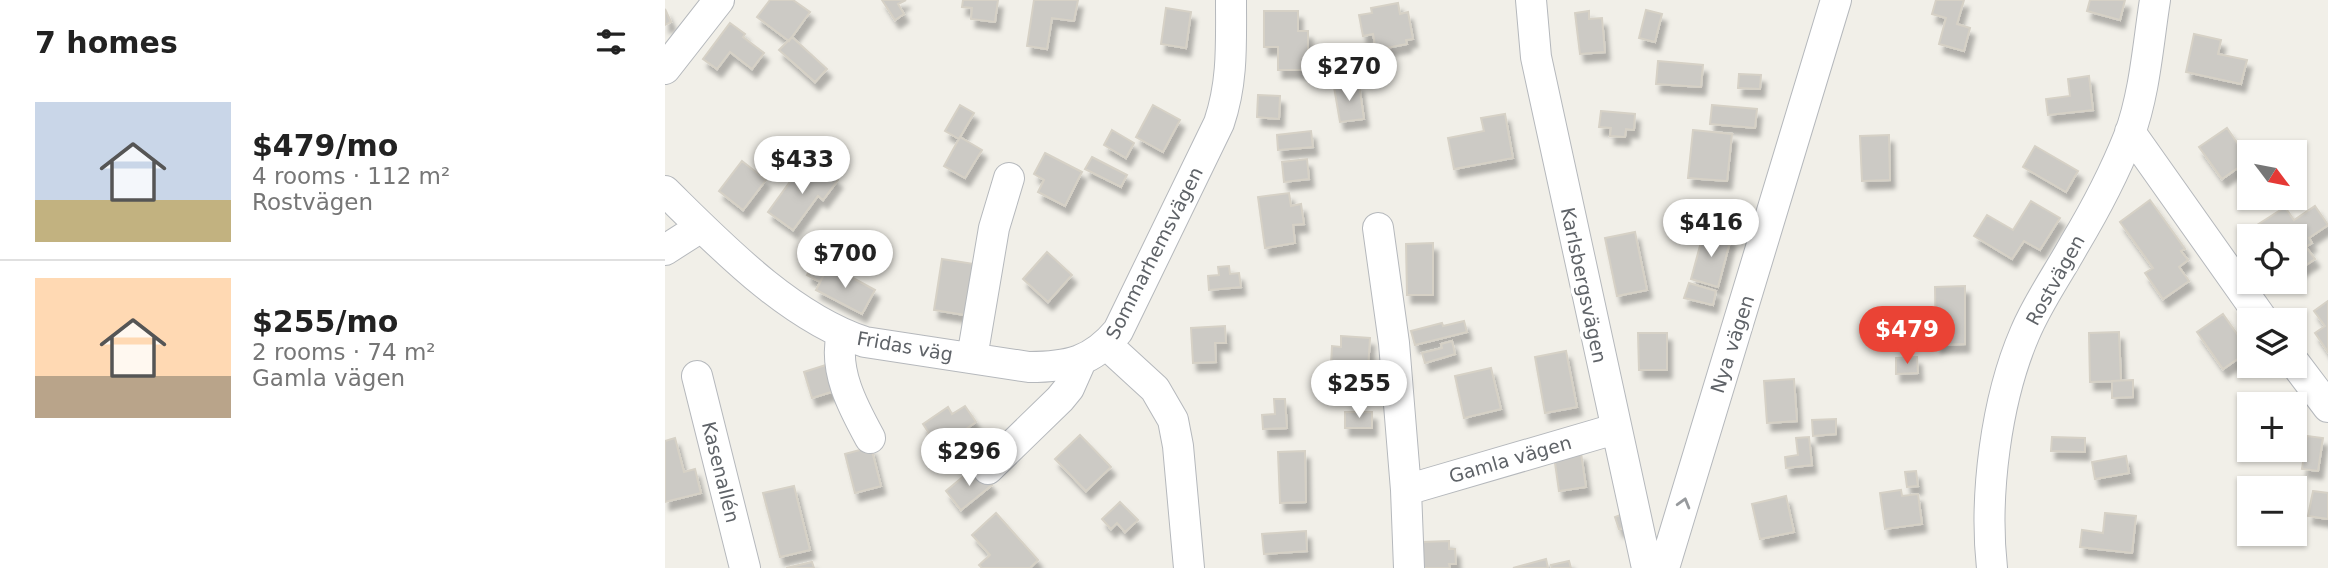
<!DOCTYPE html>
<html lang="en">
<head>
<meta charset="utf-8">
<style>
  :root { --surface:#fff; --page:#f6f6f6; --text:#222; --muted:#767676; --line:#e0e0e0; --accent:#ea4335 }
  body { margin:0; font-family:"DejaVu Sans",sans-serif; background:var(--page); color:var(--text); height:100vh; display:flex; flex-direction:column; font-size:26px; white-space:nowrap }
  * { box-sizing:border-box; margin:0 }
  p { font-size:23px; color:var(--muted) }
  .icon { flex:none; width:38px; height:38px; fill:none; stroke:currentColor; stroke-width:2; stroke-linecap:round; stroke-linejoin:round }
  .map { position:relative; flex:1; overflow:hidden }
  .panel { display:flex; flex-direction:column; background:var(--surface); width:665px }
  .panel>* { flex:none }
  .needle { width:46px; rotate:122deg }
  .tools { position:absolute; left:1572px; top:140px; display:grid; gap:14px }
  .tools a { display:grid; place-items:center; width:70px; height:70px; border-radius:0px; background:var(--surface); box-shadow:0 2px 5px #0004; font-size:35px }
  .price { position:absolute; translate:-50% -60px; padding:0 16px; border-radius:24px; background:#fff; color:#222; font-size:23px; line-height:46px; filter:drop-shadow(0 2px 4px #0008) }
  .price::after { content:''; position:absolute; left:50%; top:42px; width:21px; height:16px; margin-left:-10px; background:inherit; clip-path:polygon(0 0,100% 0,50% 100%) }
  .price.selected { background:var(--accent); color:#fff }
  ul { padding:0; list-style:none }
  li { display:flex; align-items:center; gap:21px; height:175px; padding:0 35px }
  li+li { border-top:2px solid var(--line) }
  li span { display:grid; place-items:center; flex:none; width:196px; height:140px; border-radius:0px; color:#555 }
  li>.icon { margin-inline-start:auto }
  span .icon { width:84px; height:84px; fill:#fffc; stroke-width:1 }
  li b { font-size:30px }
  h2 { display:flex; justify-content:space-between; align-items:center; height:84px; padding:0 35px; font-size:30px }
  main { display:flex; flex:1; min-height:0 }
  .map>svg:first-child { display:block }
  .building { fill:#cccac5; stroke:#d6d1c6; stroke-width:2; filter:url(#shadow) }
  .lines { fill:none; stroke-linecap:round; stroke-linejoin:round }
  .minor-casing { stroke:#b5b8bc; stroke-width:32 }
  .minor { stroke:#fff; stroke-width:30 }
  .oneway { stroke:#979a9d }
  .labels { text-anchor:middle; stroke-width:7; stroke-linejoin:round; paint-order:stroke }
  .street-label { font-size:19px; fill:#5f6368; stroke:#fff }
</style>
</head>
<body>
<main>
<section class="panel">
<h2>7 homes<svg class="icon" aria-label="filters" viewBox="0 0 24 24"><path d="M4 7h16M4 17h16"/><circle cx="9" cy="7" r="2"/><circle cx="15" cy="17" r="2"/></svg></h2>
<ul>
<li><span style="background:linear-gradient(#c9d6e8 70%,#c2b280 0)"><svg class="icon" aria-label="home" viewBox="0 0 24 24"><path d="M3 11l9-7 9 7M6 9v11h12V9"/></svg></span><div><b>$479/mo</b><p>4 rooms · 112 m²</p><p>Rostvägen</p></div></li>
<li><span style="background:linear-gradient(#ffd9b3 70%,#b9a48a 0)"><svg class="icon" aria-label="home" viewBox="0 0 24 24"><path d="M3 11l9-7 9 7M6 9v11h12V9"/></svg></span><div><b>$255/mo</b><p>2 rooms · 74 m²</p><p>Gamla vägen</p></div></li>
</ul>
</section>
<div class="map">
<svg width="1663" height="568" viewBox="0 0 1663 568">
  <defs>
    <filter id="shadow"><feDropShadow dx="4.5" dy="8" stdDeviation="2" flood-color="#0004"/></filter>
  </defs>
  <rect width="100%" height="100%" fill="#f1efe8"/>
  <!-- building -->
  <path class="building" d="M105,0H128L145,12L124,41L92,17Z
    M217,0H241L233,4L239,14L230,20Z
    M298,0H333L330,22L306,19L307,8L297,7Z
    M369,0H413L409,21L387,18L382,49L362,46Z
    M1271,0H1299L1292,24L1305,28L1299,51L1274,44L1281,18L1267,14Z
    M1425,0H1460L1455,20L1422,11Z
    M733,3L735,14L743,12L748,39L741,40L742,44L711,50L708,34L698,36L694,15L707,13L706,8Z
    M501,8L526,12L521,48L496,44Z
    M0,9L6,22L0,25Z
    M981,10L997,14L990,42L974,38Z
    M599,11H633V31H643V70H613V47H599Z
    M924,11V19L937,18L940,52L915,54L910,13Z
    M65,23L80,34L78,37L99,53L87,69L65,52L52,69L38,59Z
    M1529,34L1556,40L1553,54L1582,60L1576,84L1521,72Z
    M127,37L162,69L150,82L114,50Z
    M993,61L1038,65L1036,87L991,84Z
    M1074,74L1096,75L1095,89L1073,88Z
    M1424,76L1428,110L1383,115L1381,99L1405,96L1403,79Z
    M694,84L699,119L675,122L669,87Z
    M593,95L615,96L614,119L592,117Z
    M295,105L309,113L294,139L280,131Z
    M488,105L515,120L498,152L471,137Z
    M1047,105L1092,109L1090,128L1045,124Z
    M936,111L970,114L969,130L961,129L960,137L945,136L946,128L934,127Z
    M840,114L848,158L789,169L783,138L819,131L816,118Z
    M1562,128L1584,160L1557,179L1534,147Z
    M447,130L469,143L461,158L439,145Z
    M1028,130L1067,134L1062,181L1023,178Z
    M646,131L648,147L613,150L612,135Z
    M1224,135L1225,180L1197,181L1195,136Z
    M295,137L317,150L300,178L279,166Z
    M1370,146L1413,171L1401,192L1358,167Z
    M380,153L417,172L400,206L373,192L379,180L369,174Z
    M427,157L462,175L456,187L420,169Z
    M642,159L644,179L619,182L617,162Z
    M77,161L101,180L78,210L54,191Z
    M148,162L173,180L158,200L153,196L128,230L103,212L127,179L132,183Z
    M624,193L626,206L636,204L639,224L628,225L630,243L600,248L593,197Z
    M1485,200L1520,249L1516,251L1523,260L1514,267L1524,281L1498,299L1480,273L1488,268L1455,222Z
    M1366,201L1395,218L1375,250L1359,241L1347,259L1309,236L1322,215L1348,230Z
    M1650,206L1663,225L1644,238L1647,243L1641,247L1650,259L1629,273V236H1599L1592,225L1620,207L1629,220Z
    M1039,231L1066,238L1053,287L1026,279Z
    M970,232L982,290L952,296L940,238Z
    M162,237L175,244L155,282L142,275Z
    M768,243V295H742L741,244Z
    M382,252L407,275L383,302L358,279Z
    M277,259L309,264L300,315L269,310Z
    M164,265L210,290L197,314L151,290Z
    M564,266L565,274L574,273L576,287L544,290L543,276L554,275L553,267Z
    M1024,283L1051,291L1048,305L1019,298Z
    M1300,286V344L1271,345L1270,287Z
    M1663,301V352L1650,333L1660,326L1649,311Z
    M1558,314L1584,351L1558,369L1532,332Z
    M799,321L802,332L750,345L746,331L777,323L778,326Z
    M560,326L561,343H550L551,362L528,363L526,328Z
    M1454,332L1456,381L1425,382L1424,333Z
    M973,333H1002V370H974Z
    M676,336L705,338L702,384L673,382L674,365L666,364L667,346L676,347Z
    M787,341L790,354L760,363L757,353L777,348L776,344Z
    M901,351L912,407L880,413L870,357Z
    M1252,357L1253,373L1231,374V358Z
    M167,363L176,389L147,398L139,372Z
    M826,368L836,409L799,418L790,376Z
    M1129,379L1132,421L1102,423L1099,381Z
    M1468,380V397L1447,398V381Z
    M609,399H620L622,428L598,429L597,415L610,414Z
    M300,406L311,422L298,431L302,436L277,453L258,424L283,407L287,414Z
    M680,412H707V428H680Z
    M1171,419V434L1148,436L1147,420Z
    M415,435L446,467L421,491L390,459Z
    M1642,436L1658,438L1653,471L1637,469Z
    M1144,437L1147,465L1121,468L1120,457L1133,455L1131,438Z
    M1387,437L1420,438V452L1386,451Z
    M10,438L19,472L30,469L36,493L0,502V441Z
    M206,447L216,486L190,493L180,454Z
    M640,451L641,502L615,503L613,452Z
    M916,453L921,487L894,491L889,456Z
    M1461,456L1464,473L1430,479L1427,462Z
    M311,466L327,485L296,510L281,491Z
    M1251,471L1253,486L1242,487L1240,472Z
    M129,486L145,550L115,557L98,493Z
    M1236,490L1237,496L1253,494L1257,524L1220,529L1215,493Z
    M1648,491L1663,493V519L1643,516Z
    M1121,496L1129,532L1095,539L1087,504Z
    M455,502L473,520L460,532L452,523L446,529L437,519Z
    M331,513L373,560L365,568H317L314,565L325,555L307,535Z
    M1440,513L1471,516L1467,553L1415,547L1417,530L1438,533Z
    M955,515L959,528L954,529L950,517Z
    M641,531L642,551L599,554L597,534Z
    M784,541V549H790L791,564H784L785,568H758L757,542Z
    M881,559L883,568H848Z
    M904,561L906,568H887L886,565Z
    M147,562L149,568H121Z"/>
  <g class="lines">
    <defs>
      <path id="minor" d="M866,0L871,57L982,568
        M0,69L54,0
        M1465,132L1598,320
        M0,191C56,246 124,317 200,342L364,367C403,367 427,362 453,331L554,123C568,82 566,43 566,0
        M713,228L729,343L741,490
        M0,250L36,227
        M177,334C168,370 188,407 205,438
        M442,345L490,389L508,420L513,446L524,568
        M307,358L329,228L344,178
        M1629,362L1663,407
        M32,376L80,568
        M323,469L395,399L404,388L416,361
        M744,568L741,490L950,429
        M999,568L1171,0
        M1327,568C1319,496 1331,400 1360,333C1373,302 1393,274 1409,245C1430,210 1449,174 1464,136C1480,93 1483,44 1490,0"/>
    </defs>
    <!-- minor casing -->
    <use href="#minor" class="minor-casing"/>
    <!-- minor -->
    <use href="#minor" class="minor"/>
  </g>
  <!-- one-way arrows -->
  <defs><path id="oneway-chevron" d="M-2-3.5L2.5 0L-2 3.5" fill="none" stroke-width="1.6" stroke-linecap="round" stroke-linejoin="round" transform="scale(1.75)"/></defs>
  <use class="oneway" href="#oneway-chevron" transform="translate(1019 503) rotate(-74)"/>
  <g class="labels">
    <!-- street labels -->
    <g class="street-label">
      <text transform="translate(489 253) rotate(-63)" y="7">Sommarhemsvägen</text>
      <text transform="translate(1390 280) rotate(-61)" y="7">Rostvägen</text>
      <text transform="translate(919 285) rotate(78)" y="7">Karlsbergsvägen</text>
      <text transform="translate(1067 344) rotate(-72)" y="7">Nya vägen</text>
      <text transform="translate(240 346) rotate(10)" y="7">Fridas väg</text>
      <text transform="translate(845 459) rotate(-16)" y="7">Gamla vägen</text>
      <text transform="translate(56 472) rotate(76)" y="7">Kasenallén</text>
    </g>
  </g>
</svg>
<div class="tools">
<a><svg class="needle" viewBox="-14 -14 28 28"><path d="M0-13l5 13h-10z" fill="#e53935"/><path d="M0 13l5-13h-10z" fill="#767676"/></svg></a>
<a><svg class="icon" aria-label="locate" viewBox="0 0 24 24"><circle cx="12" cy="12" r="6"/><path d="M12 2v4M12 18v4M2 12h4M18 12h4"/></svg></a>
<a><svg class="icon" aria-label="layers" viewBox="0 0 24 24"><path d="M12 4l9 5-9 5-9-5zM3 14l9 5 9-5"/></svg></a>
<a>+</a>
<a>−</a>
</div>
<b class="price" style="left:684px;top:103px">$270</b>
<b class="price" style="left:137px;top:196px">$433</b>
<b class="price" style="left:1046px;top:259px">$416</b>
<b class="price" style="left:180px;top:290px">$700</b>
<b class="price selected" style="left:1242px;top:366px">$479</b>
<b class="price" style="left:694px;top:420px">$255</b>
<b class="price" style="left:304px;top:488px">$296</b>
</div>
</main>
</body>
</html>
